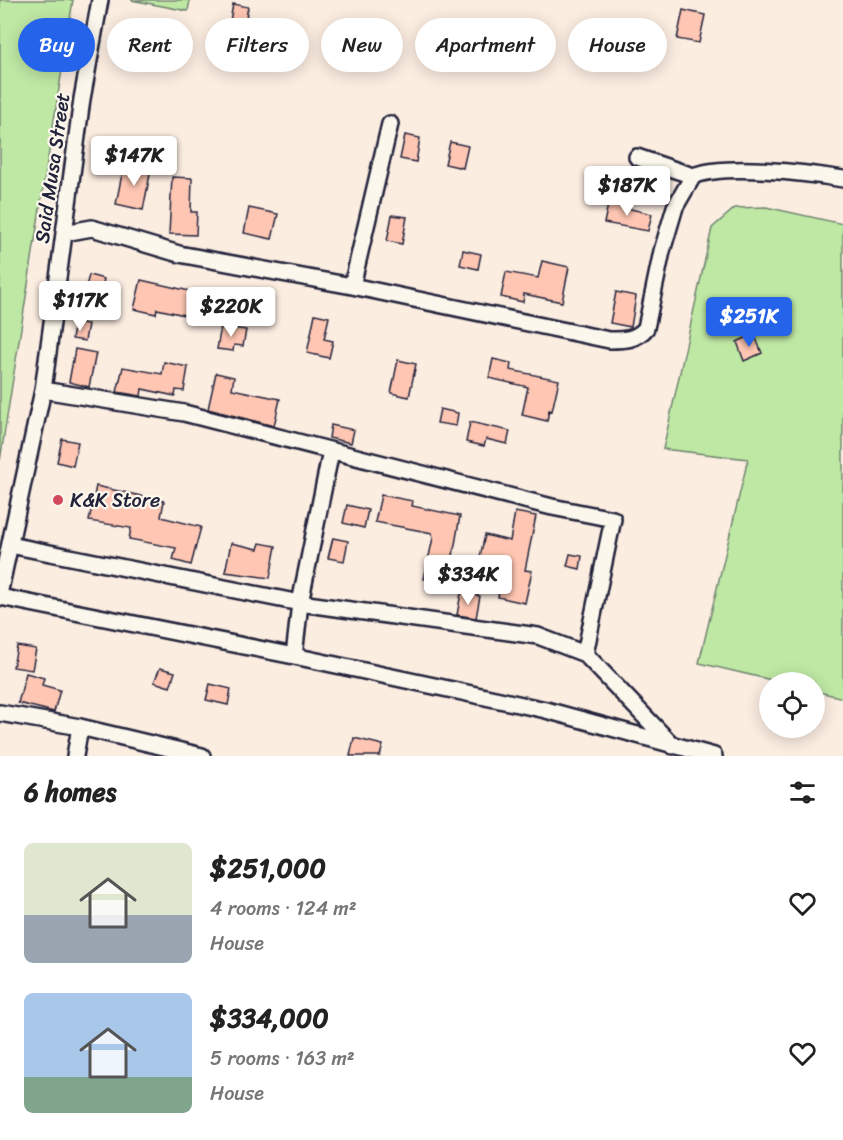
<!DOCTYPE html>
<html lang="en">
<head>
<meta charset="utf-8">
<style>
  :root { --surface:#fff; --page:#f2f2f2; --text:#222; --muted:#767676; --accent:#2563eb }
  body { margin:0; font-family:Sriracha,sans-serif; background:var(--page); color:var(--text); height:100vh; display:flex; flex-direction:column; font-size:22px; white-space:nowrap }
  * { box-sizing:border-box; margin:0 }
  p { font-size:20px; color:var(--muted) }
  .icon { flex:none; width:33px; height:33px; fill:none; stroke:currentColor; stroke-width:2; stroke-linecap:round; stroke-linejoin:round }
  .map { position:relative; height:756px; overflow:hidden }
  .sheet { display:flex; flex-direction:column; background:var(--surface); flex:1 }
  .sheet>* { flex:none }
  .guide { position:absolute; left:18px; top:18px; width:807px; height:54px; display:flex; gap:12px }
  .tools { position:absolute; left:759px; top:672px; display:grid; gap:12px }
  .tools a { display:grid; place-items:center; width:66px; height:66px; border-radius:50%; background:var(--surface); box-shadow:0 3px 15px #0003; font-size:30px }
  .price { position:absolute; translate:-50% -51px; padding:0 14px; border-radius:6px; background:#fff; color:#222; font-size:20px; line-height:39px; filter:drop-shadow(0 2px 3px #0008) }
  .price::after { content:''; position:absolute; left:50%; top:36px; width:18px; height:14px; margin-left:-9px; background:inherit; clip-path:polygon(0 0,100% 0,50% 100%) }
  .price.active { background:var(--accent); color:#fff }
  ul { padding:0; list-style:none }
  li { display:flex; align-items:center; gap:18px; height:150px; padding:0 24px }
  li span { display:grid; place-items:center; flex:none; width:168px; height:120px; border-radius:9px; color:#555 }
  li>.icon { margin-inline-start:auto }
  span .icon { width:72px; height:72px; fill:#fffc; stroke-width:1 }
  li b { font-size:26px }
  h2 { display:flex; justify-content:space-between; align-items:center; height:72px; padding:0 24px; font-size:26px }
  .pill { padding:0 21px; border-radius:27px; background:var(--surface); box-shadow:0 3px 15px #0003; font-size:21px; line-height:54px }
  .pill.active { background:var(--accent); color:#fff }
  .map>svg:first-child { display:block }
  .green { fill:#bfe8a4; stroke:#708570; stroke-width:1.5 }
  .building { fill:#ffc7b3; stroke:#22223b; stroke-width:1.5 }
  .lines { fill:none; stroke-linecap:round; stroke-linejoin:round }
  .minor-casing { stroke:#22223b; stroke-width:20 }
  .minor { stroke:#fbf7ec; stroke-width:15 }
  .poi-dot { fill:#d1495b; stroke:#fbf7ec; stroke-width:2 }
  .labels { text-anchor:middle; stroke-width:4.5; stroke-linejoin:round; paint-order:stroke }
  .street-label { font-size:20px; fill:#22223b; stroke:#fbf7ec }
  .poi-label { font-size:20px; fill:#22223b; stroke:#fbf7ec; text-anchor:start }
</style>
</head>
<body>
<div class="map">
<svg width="843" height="756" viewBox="0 0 843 756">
  <rect width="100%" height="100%" fill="#fcede1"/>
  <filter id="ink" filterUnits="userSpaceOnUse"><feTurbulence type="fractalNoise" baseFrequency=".0167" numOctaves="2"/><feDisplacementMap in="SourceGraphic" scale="12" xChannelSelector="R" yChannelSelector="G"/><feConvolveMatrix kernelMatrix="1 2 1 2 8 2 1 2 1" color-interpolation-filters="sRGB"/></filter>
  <g filter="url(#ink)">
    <!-- green -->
    <path class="green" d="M0,0H73L0,461Z
      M131,0H190L188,11Z
      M766,207L843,224V698L815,691L814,682H780L699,663L748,459L663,449L712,228L735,208Z"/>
    <!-- building -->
    <path class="building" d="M233,4L248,7L245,24L230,21Z
      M683,10L705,15L699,43L677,39Z
      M371,43L390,48L387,60L367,55Z
      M452,48L471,53L466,70L447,65Z
      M405,135L420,138L416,162L400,159Z
      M450,142L468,146L463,168L445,164Z
      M124,164L151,169L143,210L116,204Z
      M172,177L192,178L191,212H197L196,235L169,234Z
      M609,200L623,203L622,207L652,214L648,231L604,223Z
      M249,208L278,214L272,239L244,233Z
      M392,215L407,217L402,244L387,241Z
      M463,250L481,254L478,269L460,265Z
      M542,261L569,267L562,302L524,294L523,302L501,297L506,272L538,278Z
      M89,275L104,279L99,301L83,298Z
      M141,280L203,294L198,318L157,309L156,314L134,309Z
      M616,292L636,296L631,327L610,323Z
      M315,314L329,317L324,339L333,341L329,358L307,353Z
      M75,322L88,324L85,341L72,339Z
      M221,326L246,330L243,346L234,345L233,351L217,349Z
      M754,334L762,353L744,361L737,342Z
      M75,349L96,353L89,387L69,382Z
      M493,359L511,363L510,370L559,380L552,411L549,410L547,421L522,415L528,387L489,378Z
      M398,360L416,364L409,397L391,393Z
      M164,362L188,367L184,391L176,390L175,396L142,389L141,396L117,392L123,367L162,374Z
      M216,373L234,377L232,389L280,399L274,426L208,409Z
      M440,409L458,413L456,426L437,423Z
      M470,422L510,431L507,444L486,439L484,446L466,442Z
      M331,425L354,430L351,443L329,438Z
      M62,439L78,442L73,466L57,462Z
      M96,486L164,501L161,517L201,527L191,565L173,560L176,548L129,539L131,528L89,521Z
      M381,495L413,501L412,506L460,516L448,584L424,579L433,538L432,533L375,522Z
      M347,505L368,510L364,528L343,523Z
      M515,512L536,516L525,570L532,571L525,603L498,597L505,562L480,557L485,535L510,541Z
      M333,538L348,541L344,561L328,558Z
      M231,543L258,549L260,543L276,546L270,578L225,572Z
      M570,554L582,556L580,569L567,566Z
      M461,593L480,596L476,618L457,615Z
      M17,646L36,649L32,670L13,667Z
      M160,668L175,672L170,687L154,682Z
      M26,673L44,678L42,685L60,690L54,712L18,703Z
      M210,684L231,689L228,705L206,700Z
      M354,738L383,745L380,756H350Z"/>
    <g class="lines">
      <defs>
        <path id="minor" d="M637,157L693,176C725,163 807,173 843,179
          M64,233L92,228L179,254L352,286L609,340C625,340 636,340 646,328L662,251L675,207L693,176
          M352,286L390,124
          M43,390L184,413L552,507L613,519L585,654
          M10,545L300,603L538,636L585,654L673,746
          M0,590L43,390L82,99L100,0
          M0,597L294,656L546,710L714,756
          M294,656L300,603L331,451
          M0,713L80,727L202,756
          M75,756L80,727"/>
      </defs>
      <!-- minor casing -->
      <use href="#minor" class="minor-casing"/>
      <!-- minor -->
      <use href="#minor" class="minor"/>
    </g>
  </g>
  <!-- markers -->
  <circle class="poi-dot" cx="58" cy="500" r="6"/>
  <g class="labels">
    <!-- street labels -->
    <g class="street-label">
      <text transform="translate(52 168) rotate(-82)" y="7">Said Musa Street</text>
    </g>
    <!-- poi labels -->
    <g class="poi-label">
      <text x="70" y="507">K&amp;K Store</text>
    </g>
  </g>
</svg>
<div class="tools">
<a><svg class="icon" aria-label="locate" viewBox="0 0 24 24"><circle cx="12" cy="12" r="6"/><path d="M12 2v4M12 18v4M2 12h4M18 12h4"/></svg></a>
</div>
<b class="price" style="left:134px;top:187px">$147K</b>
<b class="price" style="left:627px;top:217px">$187K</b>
<b class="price" style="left:80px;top:332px">$117K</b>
<b class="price" style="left:231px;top:338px">$220K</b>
<b class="price active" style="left:749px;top:348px">$251K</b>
<b class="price" style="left:468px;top:606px">$334K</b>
<div class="guide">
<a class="pill active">Buy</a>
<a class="pill">Rent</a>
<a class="pill">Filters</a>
<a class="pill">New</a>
<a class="pill">Apartment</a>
<a class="pill">House</a>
</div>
</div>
<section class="sheet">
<h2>6 homes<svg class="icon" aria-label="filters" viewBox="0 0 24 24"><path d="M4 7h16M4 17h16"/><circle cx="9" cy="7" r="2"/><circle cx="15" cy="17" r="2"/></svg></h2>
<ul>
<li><span style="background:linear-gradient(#dfe7d0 60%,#9aa5b1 0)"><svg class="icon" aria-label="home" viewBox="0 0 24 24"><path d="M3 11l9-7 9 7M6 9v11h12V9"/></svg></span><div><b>$251,000</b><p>4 rooms · 124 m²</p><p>House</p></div><svg class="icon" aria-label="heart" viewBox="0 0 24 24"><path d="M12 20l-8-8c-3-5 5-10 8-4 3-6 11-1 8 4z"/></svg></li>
<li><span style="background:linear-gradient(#a9c7e8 70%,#7fa58c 0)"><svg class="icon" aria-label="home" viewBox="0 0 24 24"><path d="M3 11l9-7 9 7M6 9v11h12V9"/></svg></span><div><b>$334,000</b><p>5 rooms · 163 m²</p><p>House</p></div><svg class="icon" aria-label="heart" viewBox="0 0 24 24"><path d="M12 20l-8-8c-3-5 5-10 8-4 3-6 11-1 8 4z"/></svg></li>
</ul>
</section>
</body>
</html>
